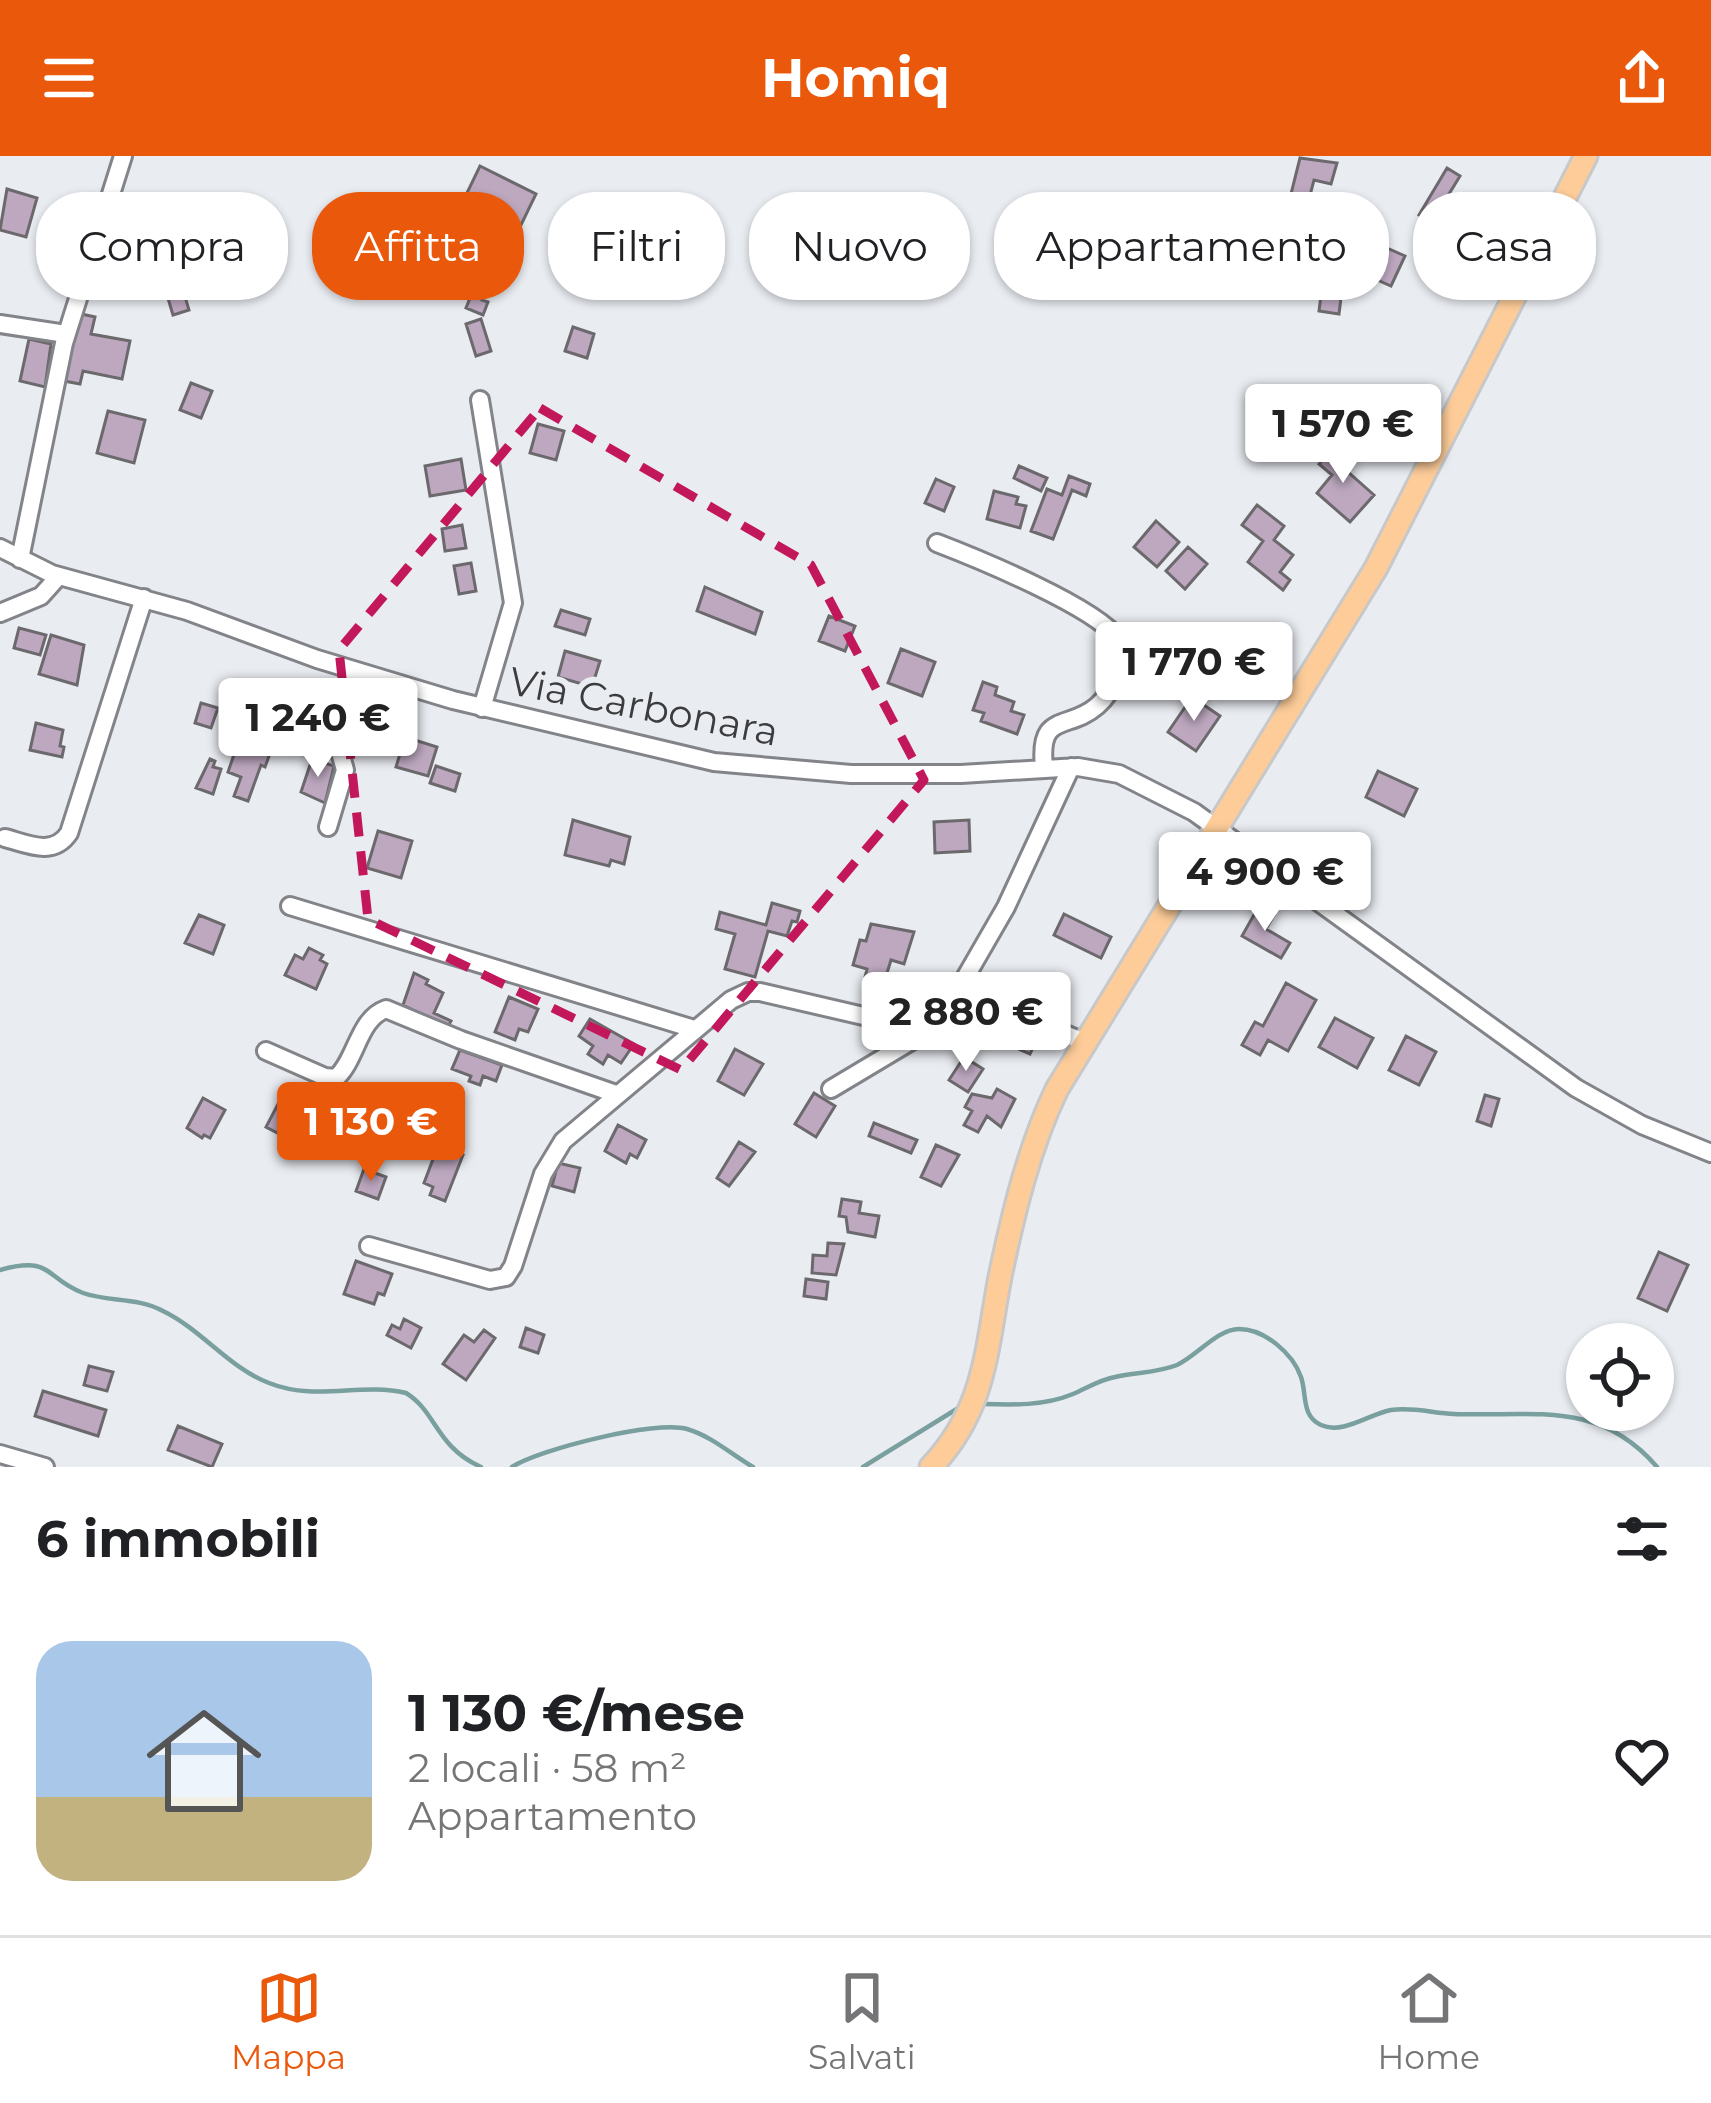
<!DOCTYPE html>
<html lang="it">
<head>
<meta charset="utf-8">
<style>
  :root { --surface:#fff; --page:#f6f6f6; --text:#202124; --muted:#757577; --line:#e0e0e0; --accent:#ea580c }
  body { margin:0; font-family:Montserrat,sans-serif; background:var(--page); color:var(--text); height:100vh; display:flex; flex-direction:column; font-size:45px; white-space:nowrap }
  * { box-sizing:border-box; margin:0 }
  p { font-size:39px; color:var(--muted) }
  .icon { flex:none; width:66px; height:66px; fill:none; stroke:currentColor; stroke-width:2; stroke-linecap:round; stroke-linejoin:round }
  .map { position:relative; height:1311px; overflow:hidden }
  .side { display:flex; flex-direction:column; background:var(--surface); flex:1 }
  .side>* { flex:none }
  .hud { position:absolute; left:36px; top:36px; width:1641px; height:108px; display:flex; gap:24px }
  .controls { position:absolute; left:1566px; top:1167px; display:grid; gap:24px }
  .controls a { display:grid; place-items:center; width:108px; height:108px; border-radius:50%; background:var(--surface); box-shadow:0 3px 9px #0004; font-size:60px }
  .price { position:absolute; translate:-50% -102px; padding:0 27px; border-radius:12px; background:#fff; color:#222; font-size:39px; line-height:78px; filter:drop-shadow(0 3px 6px #0008) }
  .price::after { content:''; position:absolute; left:50%; top:72px; width:36px; height:27px; margin-left:-18px; background:inherit; clip-path:polygon(0 0,100% 0,50% 100%) }
  .price.selected { background:var(--accent); color:#fff }
  ul { padding:0; list-style:none }
  li { display:flex; align-items:center; gap:36px; height:300px; padding:0 36px }
  li span { display:grid; place-items:center; flex:none; width:336px; height:240px; border-radius:36px; color:#555 }
  li>.icon { margin-inline-start:auto }
  span .icon { width:144px; height:144px; fill:#fffc; stroke-width:1 }
  li b { font-size:51px }
  h2 { display:flex; justify-content:space-between; align-items:center; height:144px; padding:0 36px; font-size:51px }
  .chip { padding:0 42px; border-radius:48px; background:var(--surface); box-shadow:0 3px 9px #0004; font-size:42px; line-height:108px }
  .chip.selected { background:var(--accent); color:#fff }
  header { display:flex; justify-content:space-between; align-items:center; height:156px; padding:0 36px; background:var(--accent); color:#fff; font-size:54px; font-weight:700 }
  .tabs { display:flex; justify-content:space-around; align-items:center; height:168px; border-top:3px solid var(--line); background:var(--surface); font-size:33px; color:var(--muted) }
  .tabs a { display:grid; justify-items:center; gap:6px }
  .tabs .selected { color:var(--accent) }
  .map>svg:first-child { display:block }
  .lines { fill:none; stroke-linecap:round; stroke-linejoin:round }
  .stream { stroke:#799f9f; stroke-width:4.5 }
  .building { fill:#bda8c0; stroke:#6c696d; stroke-width:3 }
  .minor-casing { stroke:#828489; stroke-width:22 }
  .major-casing { stroke:#c8c8c9; stroke-width:27 }
  .minor { stroke:#fff; stroke-width:16 }
  .major { stroke:#fdcc99; stroke-width:21 }
  .marked { fill:none; stroke:#c2185b; stroke-width:9; stroke-dasharray:24 15; stroke-linejoin:round }
  .labels { text-anchor:middle; stroke-width:12; stroke-linejoin:round; paint-order:stroke }
  .street-label { font-size:39px; fill:#3c3c3e; stroke:#e9ecf1 }
</style>
</head>
<body>
<header><svg class="icon" aria-label="menu" viewBox="0 0 24 24"><path d="M4 6h16M4 12h16M4 18h16"/></svg>Homiq<svg class="icon" aria-label="share" viewBox="0 0 24 24"><path d="M12 15V3M7 8l5-5 5 5M5 13v7h14v-7"/></svg></header>
<div class="map">
<svg width="1711" height="1311" viewBox="0 0 1711 1311">
  <rect width="100%" height="100%" fill="#e9ecf1"/>
  <g class="lines">
    <!-- stream -->
    <path class="stream" d="M0,1114C53,1099 45,1123 83,1137C109,1146 137,1141 163,1155C202,1174 229,1212 269,1227C317,1246 360,1226 406,1237C437,1256 435,1290 481,1311
      M983,1248C1013,1249 1044,1250 1073,1238C1087,1232 1099,1224 1115,1221C1136,1216 1157,1217 1177,1209C1197,1200 1217,1173 1239,1173C1265,1173 1293,1198 1301,1221C1307,1238 1301,1260 1321,1269C1343,1279 1369,1258 1391,1254C1413,1251 1433,1257 1454,1258C1533,1261 1599,1243 1657,1311
      M512,1311C540,1293 656,1264 687,1273C711,1280 731,1298 753,1311
      M863,1311L960,1251"/>
  </g>
  <!-- building -->
  <path class="building" d="M1300,2L1337,7L1331,28L1314,24L1308,47L1290,42Z
    M480,10L536,38L521,69L465,41Z
    M1447,12L1460,20L1449,38L1455,41L1451,48L1455,50L1441,72L1419,59Z
    M7,33L37,42L26,81L0,74Z
    M1255,55L1278,61L1269,96L1246,90Z
    M1327,77L1333,113L1299,118L1294,82Z
    M372,82L373,118H353L352,83Z
    M590,82L604,87L606,82L627,90L614,127L563,108L570,89L586,94Z
    M431,88L433,110L403,113L401,91Z
    M1387,92L1405,100L1391,130L1373,122Z
    M193,113L225,118L221,141L189,136Z
    M177,114L189,154L173,159L161,119Z
    M468,123L487,131L482,144L488,146L483,159L466,152L470,142L462,139Z
    M1323,124L1343,126L1339,158L1319,155Z
    M77,157L95,161L91,178L130,185L122,223L83,215L80,228L64,225Z
    M481,163L491,195L476,200L466,168Z
    M573,171L594,178L587,202L565,195Z
    M29,183L51,188L45,231L20,225Z
    M191,227L212,235L201,262L180,254Z
    M108,255L145,264L134,307L97,297Z
    M538,268L564,275L556,304L530,297Z
    M1334,290L1354,307L1347,315L1374,339L1350,366L1317,337L1332,319L1319,308Z
    M461,303L466,334L430,340L425,310Z
    M1019,310L1047,322L1041,335L1014,322Z
    M1069,320L1090,328L1086,340L1072,334L1053,383L1031,375L1047,333L1062,339Z
    M936,323L954,331L944,355L925,347Z
    M994,335L1018,341L1016,348L1026,350L1020,372L987,363Z
    M1257,349L1284,370L1274,384L1293,399L1280,416L1290,424L1283,434L1248,406L1263,385L1242,369Z
    M1156,365L1179,386L1157,411L1134,391Z
    M462,369L466,392L445,395L442,373Z
    M1188,391L1207,408L1185,433L1166,415Z
    M471,407L476,435L459,438L454,410Z
    M705,431L762,456L755,478L697,455Z
    M561,454L590,463L585,479L555,470Z
    M829,460L855,470L845,495L819,485Z
    M1167,471L1179,481L1151,516L1157,520L1149,531L1128,514L1158,476L1161,479Z
    M19,472L46,479L40,499L14,492Z
    M51,479L84,489L77,529L39,518Z
    M901,493L935,506L922,540L888,527Z
    M565,495L600,505L592,531L558,521Z
    M983,526L997,531L995,539L1014,546L1011,555L1024,559L1017,578L981,565L984,557L973,554Z
    M1192,541L1220,560L1196,595L1168,576Z
    M201,547L218,552L211,572L195,567Z
    M36,567L63,574L60,590L64,591L62,601L30,594Z
    M240,581L272,592L265,611L261,609L248,645L234,640L241,621L228,616Z
    M405,581L437,591L428,620L396,611Z
    M210,603L215,605L213,611L221,613L213,638L196,632Z
    M312,603L334,610L325,647L301,636Z
    M436,610L460,618L455,635L430,627Z
    M1378,615L1417,633L1404,660L1366,641Z
    M573,664L630,681L624,708L611,704L609,710L565,699Z
    M969,664L970,695L935,697L934,666Z
    M378,675L412,685L401,722L367,712Z
    M772,747L800,755L797,766L792,765L787,780L768,775L755,821L725,813L735,778L716,773L720,756L766,769Z
    M1259,750L1274,759L1266,773L1290,787L1281,802L1242,780Z
    M1064,758L1111,781L1101,802L1054,779Z
    M199,759L224,769L213,798L185,787Z
    M871,768L914,776L904,808L891,804L884,827L865,821L867,813L853,809L860,784L866,785Z
    M309,792L323,799L320,804L327,808L316,833L285,819L295,799L303,803Z
    M414,817L428,824L426,828L443,837L434,857L451,865L445,876L428,868L431,863L403,849Z
    M1286,827L1316,844L1288,895L1268,884L1260,899L1242,889L1255,866L1263,870Z
    M509,841L538,853L528,876L519,873L515,884L495,876Z
    M1335,862L1373,882L1357,912L1319,891Z
    M590,863L634,888L621,907L608,899L603,908L588,898L593,890L579,880Z
    M1021,868L1040,876L1030,898L1012,890Z
    M1406,880L1436,896L1419,929L1389,914Z
    M735,893L763,908L744,939L718,925Z
    M460,894L502,909L496,925L483,920L480,929L469,925L471,920L452,913Z
    M964,901L983,913L968,936L949,924Z
    M436,929L455,937L452,944L460,948L455,960L418,943L423,932L433,936Z
    M997,933L1015,943L1001,971L987,960L978,976L964,969L972,955L965,951L972,938L992,942Z
    M814,937L835,950L816,981L795,968Z
    M1485,939L1499,943L1491,970L1477,965Z
    M203,942L225,954L210,982L204,979L202,982L187,972Z
    M278,948L298,959L292,969L297,973L291,984L266,971Z
    M361,962L386,975L372,1002L348,989Z
    M874,967L917,984L911,997L869,980Z
    M618,969L646,984L637,1002L630,998L626,1007L605,995Z
    M739,986L755,996L729,1030L717,1022Z
    M936,989L959,999L941,1030L921,1021Z
    M438,990L463,999L445,1045L430,1039L433,1031L424,1027Z
    M558,1007L580,1012L574,1036L552,1030Z
    M364,1013L386,1021L378,1043L356,1035Z
    M842,1043L861,1046L859,1057L879,1060L875,1081L848,1076L846,1061L839,1060Z
    M828,1087L844,1088L836,1119L812,1117L813,1099L827,1100Z
    M1659,1096L1688,1109L1667,1155L1638,1142Z
    M356,1105L392,1118L384,1139L378,1137L374,1148L344,1138Z
    M806,1123L828,1126L826,1143L804,1140Z
    M404,1163L421,1172L411,1192L387,1179L392,1169L400,1173Z
    M526,1172L544,1179L538,1197L520,1191Z
    M484,1174L495,1182L466,1224L443,1208L464,1179L474,1186Z
    M89,1210L113,1216L107,1235L84,1229Z
    M43,1235L106,1254L98,1280L35,1260Z
    M178,1270L222,1288L212,1311L168,1294Z"/>
  <g class="lines">
    <defs>
      <path id="minor" d="M0,168L66,178
        M480,244L513,447L482,552
        M937,387C976,402 1096,451 1118,483C1130,502 1112,537 1097,550C1068,575 1038,555 1044,611
        M0,392L52,418L187,455L317,503L453,544L714,606L851,618H961L1078,611L1119,618L1194,656L1576,932L1642,969L1711,997
        M20,403L64,187L123,0
        M0,457L41,440L59,420
        M328,671L345,614L332,568L353,514
        M5,682C28,688 53,701 69,677L144,442
        M290,750L694,873
        M973,839L1084,886
        M266,895L325,921L336,922C357,903 358,863 386,853L461,884L616,938
        M831,933L928,875
        M369,1090L490,1124L506,1121L513,1110L543,1018L563,985L731,844L748,836H760L928,875L946,855L1006,751L1071,611
        M0,1298L45,1311"/>
      <path id="major" d="M931,1311C986,1253 986,1194 1000,1121C1013,1058 1029,991 1057,933L1376,412L1586,0"/>
    </defs>
    <!-- minor casing -->
    <use href="#minor" class="minor-casing"/>
    <!-- major casing -->
    <use href="#major" class="major-casing"/>
    <!-- minor -->
    <use href="#minor" class="minor"/>
    <!-- major -->
    <use href="#major" class="major"/>
  </g>
  <!-- marked area -->
  <path class="marked" d="M540,252L811,409L924,624L681,914L368,763L339,494Z"/>
  <g class="labels">
    <!-- street labels -->
    <g class="street-label">
      <text transform="translate(644 550) rotate(11)" y="14">Via Carbonara</text>
    </g>
  </g>
</svg>
<div class="controls">
<a><svg class="icon" aria-label="locate" viewBox="0 0 24 24"><circle cx="12" cy="12" r="6"/><path d="M12 2v4M12 18v4M2 12h4M18 12h4"/></svg></a>
</div>
<b class="price" style="left:1343px;top:330px">1 570 €</b>
<b class="price" style="left:1194px;top:568px">1 770 €</b>
<b class="price" style="left:318px;top:624px">1 240 €</b>
<b class="price" style="left:1265px;top:778px">4 900 €</b>
<b class="price" style="left:966px;top:918px">2 880 €</b>
<b class="price selected" style="left:371px;top:1028px">1 130 €</b>
<div class="hud">
<a class="chip">Compra</a>
<a class="chip selected">Affitta</a>
<a class="chip">Filtri</a>
<a class="chip">Nuovo</a>
<a class="chip">Appartamento</a>
<a class="chip">Casa</a>
</div>
</div>
<section class="side">
<h2>6 immobili<svg class="icon" aria-label="filters" viewBox="0 0 24 24"><path d="M4 7h16M4 17h16"/><circle cx="9" cy="7" r="2"/><circle cx="15" cy="17" r="2"/></svg></h2>
<ul>
<li><span style="background:linear-gradient(#a9c7e8 65%,#c2b280 0)"><svg class="icon" aria-label="home" viewBox="0 0 24 24"><path d="M3 11l9-7 9 7M6 9v11h12V9"/></svg></span><div><b>1 130 €/mese</b><p>2 locali · 58 m²</p><p>Appartamento</p></div><svg class="icon" aria-label="heart" viewBox="0 0 24 24"><path d="M12 20l-8-8c-3-5 5-10 8-4 3-6 11-1 8 4z"/></svg></li>
</ul>
</section>
<nav class="tabs">
<a class="selected"><svg class="icon" aria-label="map" viewBox="0 0 24 24"><path d="M3 6l6-2 6 2 6-2v14l-6 2-6-2-6 2zM9 4v14M15 6v14"/></svg>Mappa</a>
<a><svg class="icon" aria-label="saved" viewBox="0 0 24 24"><path d="M7 4h10v16l-5-4-5 4z"/></svg>Salvati</a>
<a><svg class="icon" aria-label="home" viewBox="0 0 24 24"><path d="M3 11l9-7 9 7M6 9v11h12V9"/></svg>Home</a>
</nav>
</body>
</html>
